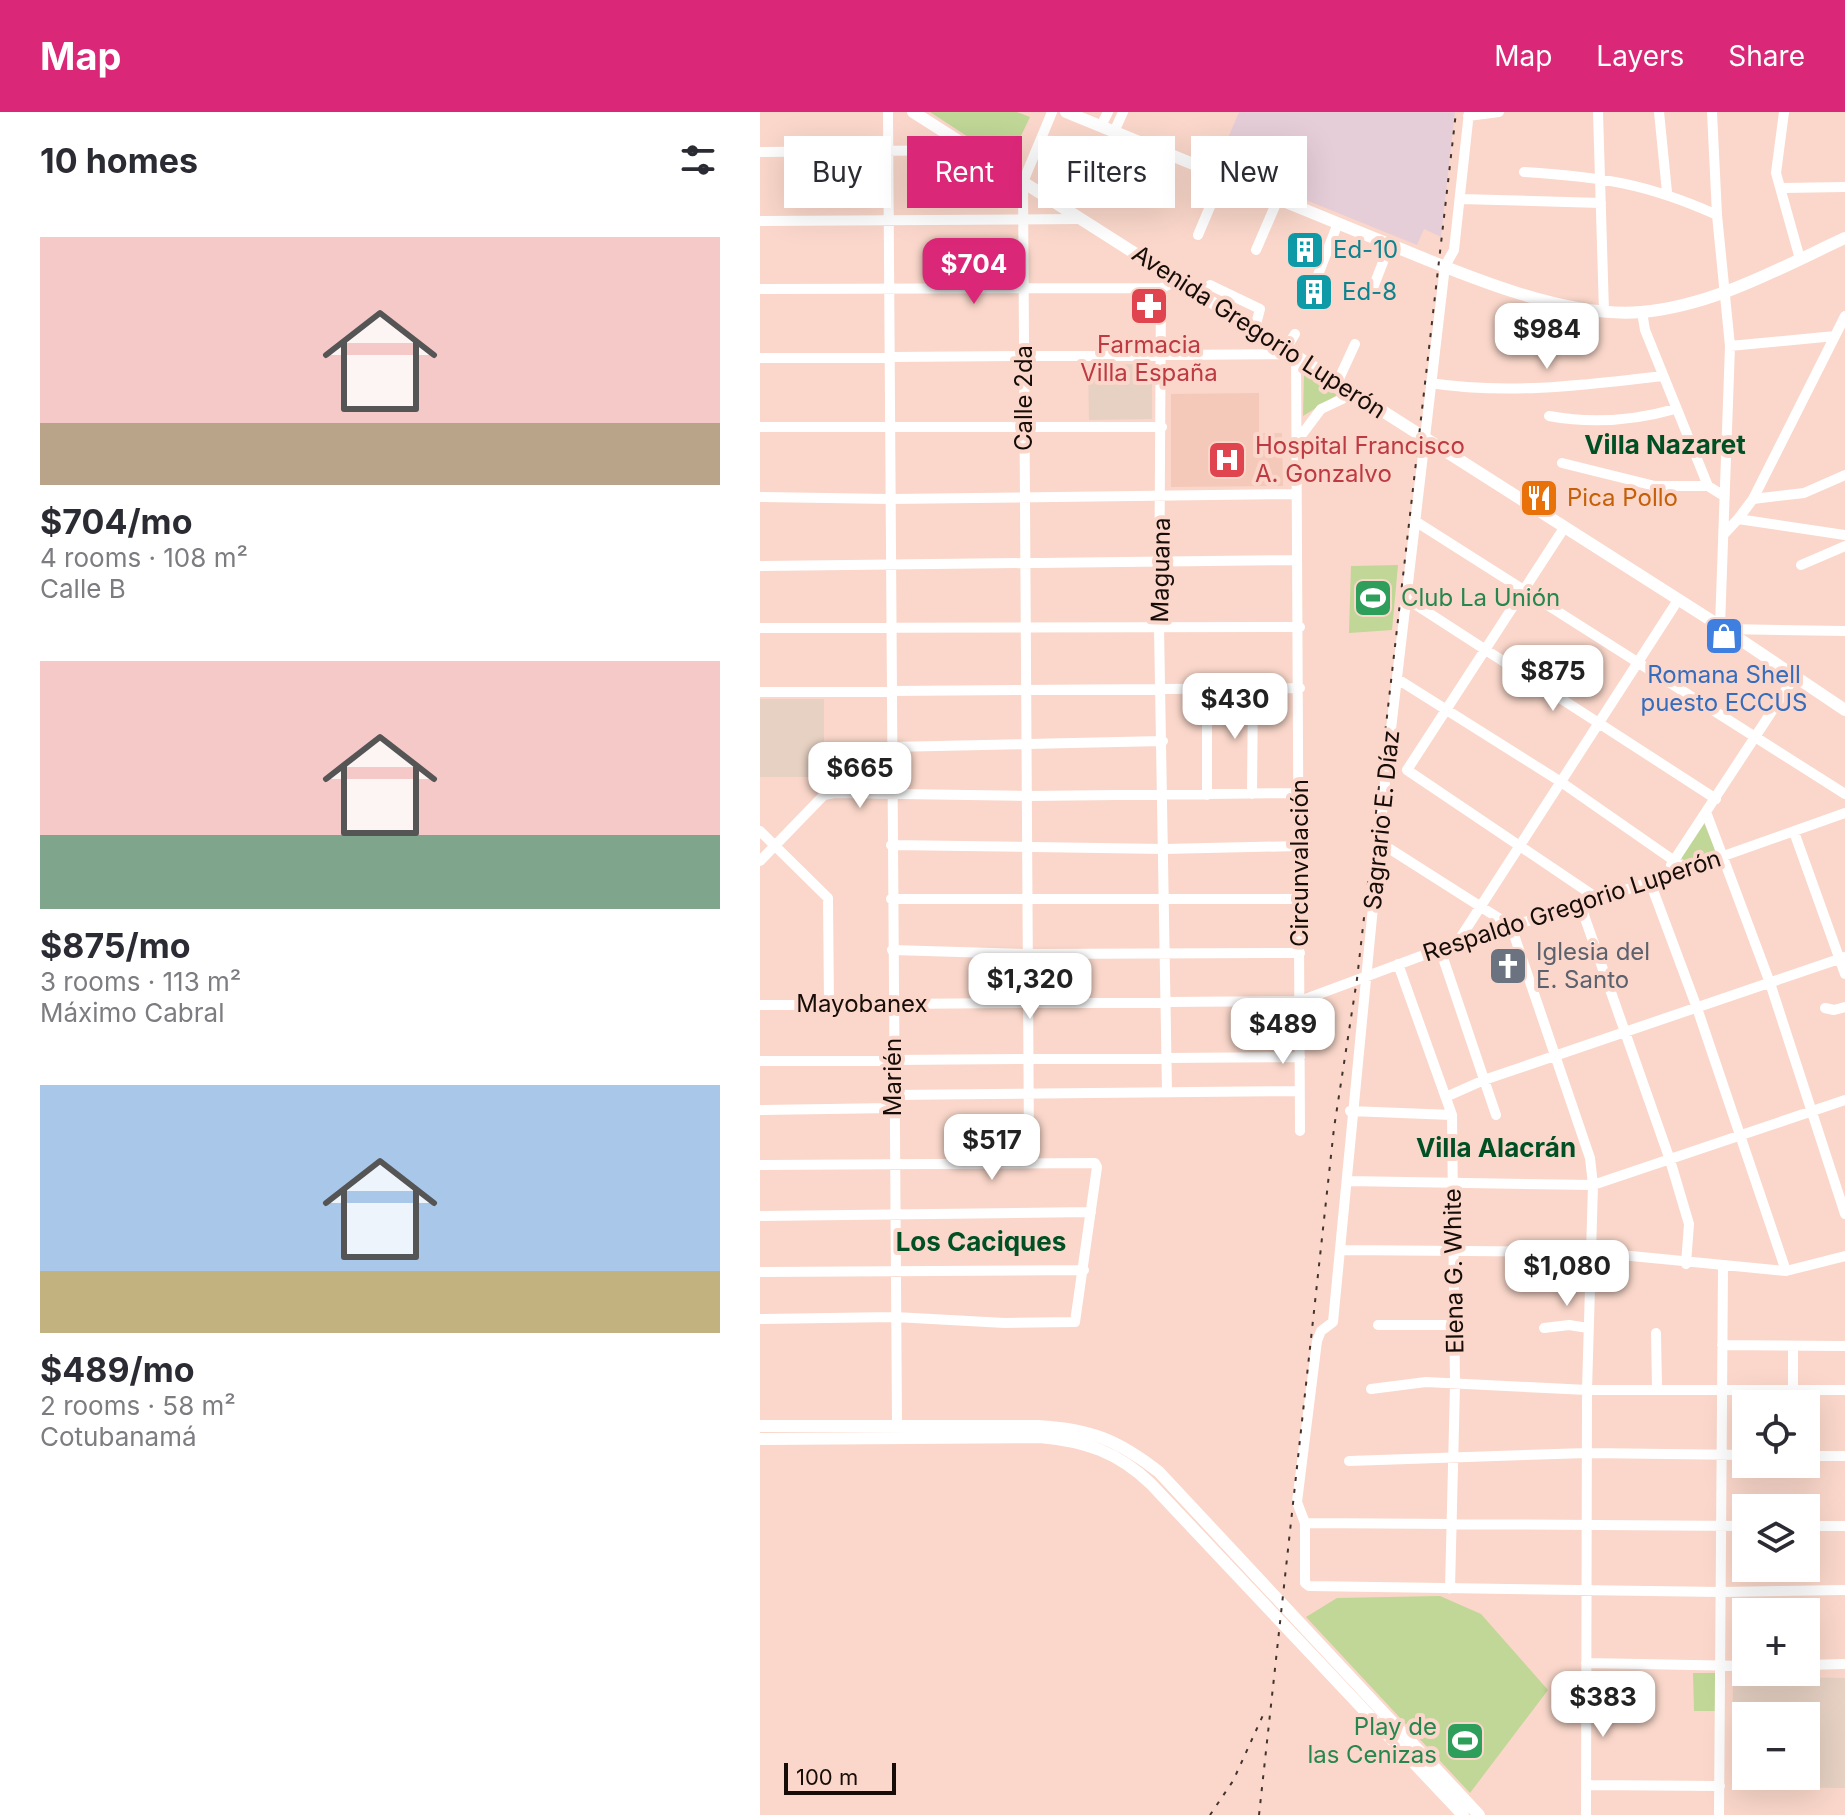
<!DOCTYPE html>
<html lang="en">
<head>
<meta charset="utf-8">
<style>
  :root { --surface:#fff; --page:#f2f2f3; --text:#2b2b33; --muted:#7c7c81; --accent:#db2777 }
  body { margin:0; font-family:Inter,sans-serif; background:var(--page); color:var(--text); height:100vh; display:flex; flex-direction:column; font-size:30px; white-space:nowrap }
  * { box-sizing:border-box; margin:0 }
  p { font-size:26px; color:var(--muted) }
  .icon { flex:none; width:44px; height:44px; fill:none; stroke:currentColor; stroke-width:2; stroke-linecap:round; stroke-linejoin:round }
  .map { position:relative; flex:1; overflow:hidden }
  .side { display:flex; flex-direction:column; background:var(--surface); width:760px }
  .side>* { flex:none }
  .guide { position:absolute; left:24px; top:24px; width:760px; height:72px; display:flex; gap:16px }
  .fabs { position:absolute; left:972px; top:1278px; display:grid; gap:16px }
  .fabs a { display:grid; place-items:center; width:88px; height:88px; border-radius:0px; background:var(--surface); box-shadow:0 8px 32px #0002; font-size:40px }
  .scale { position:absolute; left:24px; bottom:20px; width:112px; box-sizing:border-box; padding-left:8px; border:4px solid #170c08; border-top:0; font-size:22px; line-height:28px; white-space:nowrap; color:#170c08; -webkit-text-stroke:6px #fad7ca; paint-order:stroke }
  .price { position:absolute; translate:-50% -68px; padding:0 18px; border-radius:16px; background:#fff; color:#222; font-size:26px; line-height:52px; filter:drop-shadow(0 2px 4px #0008) }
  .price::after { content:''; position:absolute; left:50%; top:48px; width:24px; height:18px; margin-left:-12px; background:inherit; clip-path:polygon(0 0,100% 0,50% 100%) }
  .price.on { background:var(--accent); color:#fff }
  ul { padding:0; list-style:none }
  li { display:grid; align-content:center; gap:16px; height:424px; padding:0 40px }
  li span { display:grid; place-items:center; height:248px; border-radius:0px; color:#555 }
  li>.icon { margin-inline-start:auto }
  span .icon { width:144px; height:144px; fill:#fffc; stroke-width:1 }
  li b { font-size:34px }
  h2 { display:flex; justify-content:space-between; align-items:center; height:96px; padding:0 40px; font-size:34px }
  .chip { padding:0 28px; border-radius:0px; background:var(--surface); box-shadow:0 8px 32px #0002; font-size:28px; line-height:72px }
  .chip.on { background:var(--accent); color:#fff }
  header { display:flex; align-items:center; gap:48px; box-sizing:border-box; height:112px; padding:0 40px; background:var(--accent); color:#fff }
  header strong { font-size:38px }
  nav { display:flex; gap:44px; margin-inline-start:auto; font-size:28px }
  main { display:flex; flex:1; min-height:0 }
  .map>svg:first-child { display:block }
  .built { fill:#f4c9ba }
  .industrial { fill:#e6ced8 }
  .education { fill:#e6d1c3; fill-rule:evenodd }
  .green { fill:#c0d797 }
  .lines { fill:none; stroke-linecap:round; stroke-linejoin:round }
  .minor { stroke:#fff; stroke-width:10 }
  .major { stroke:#fff; stroke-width:12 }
  .rail { stroke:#43332d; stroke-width:2; stroke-dasharray:4 8; stroke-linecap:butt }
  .labels { text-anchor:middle; stroke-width:8; stroke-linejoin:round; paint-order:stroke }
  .culture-label { font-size:24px; fill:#0d838f; stroke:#fad7ca; text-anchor:start }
  .street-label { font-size:24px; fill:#170c08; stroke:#fad7ca }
  .health-label { font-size:24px; fill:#be3a42; stroke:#fad7ca }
  .food-label { font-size:24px; fill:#c56008; stroke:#fad7ca; text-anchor:start }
  .leisure-label { font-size:24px; fill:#27864d; stroke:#fad7ca; text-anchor:start }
  .shop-label { font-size:24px; fill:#366cbe; stroke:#fad7ca }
  .worship-label { font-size:24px; fill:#5b616d; stroke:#fad7ca; text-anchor:start }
  .neighbourhood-label { font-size:26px; font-weight:bold; fill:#015025; stroke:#fad7ca }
</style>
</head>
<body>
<header>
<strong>Map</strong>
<nav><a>Map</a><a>Layers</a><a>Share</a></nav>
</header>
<main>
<section class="side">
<h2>10 homes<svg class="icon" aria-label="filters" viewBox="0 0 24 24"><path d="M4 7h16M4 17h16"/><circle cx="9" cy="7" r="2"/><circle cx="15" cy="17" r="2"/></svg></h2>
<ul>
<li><span style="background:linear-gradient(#f6c9c9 75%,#b9a48a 0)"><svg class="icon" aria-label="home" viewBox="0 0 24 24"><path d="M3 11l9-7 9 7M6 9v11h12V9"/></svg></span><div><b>$704/mo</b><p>4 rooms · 108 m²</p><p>Calle B</p></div></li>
<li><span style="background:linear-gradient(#f6c9c9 70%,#7fa58c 0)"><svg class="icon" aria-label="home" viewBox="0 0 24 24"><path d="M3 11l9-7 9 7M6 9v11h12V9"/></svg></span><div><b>$875/mo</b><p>3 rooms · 113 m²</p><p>Máximo Cabral</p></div></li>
<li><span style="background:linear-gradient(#a9c7e8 75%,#c2b280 0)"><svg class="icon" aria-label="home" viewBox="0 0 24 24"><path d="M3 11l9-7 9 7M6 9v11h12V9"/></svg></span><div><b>$489/mo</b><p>2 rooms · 58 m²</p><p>Cotubanamá</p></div></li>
</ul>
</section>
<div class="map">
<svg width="1085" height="1703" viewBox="0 0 1085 1703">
  <rect width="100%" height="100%" fill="#fad7ca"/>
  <!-- built -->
  <path class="built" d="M499,281V321H522L523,374L411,375V282Z"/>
  <!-- industrial -->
  <path class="industrial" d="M479,0H695L681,125L664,117L657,133L457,52Z"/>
  <!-- education -->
  <path class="education" d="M392,252V307L329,308L328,253Z
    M0,587H64V665H0Z
    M973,1564L1085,1566V1676L972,1675ZM986,1604H1046V1664H986Z"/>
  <!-- green -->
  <path class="green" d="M170,0H257L270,5L248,51Z
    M544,261L577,283L543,304Z
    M638,453L632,518L589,521L591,454Z
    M944,711L957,742L928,751L920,745Z
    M680,1484L721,1502L788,1578L710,1681L546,1505L577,1486Z
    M933,1561H955V1599H934Z"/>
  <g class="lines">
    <!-- minor -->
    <path class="minor" d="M128,0L137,1314
      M838,0L844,200
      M899,0L907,80
      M952,0L957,103L970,234L960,514
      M1024,0L1016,61L1040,147
      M708,4L739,0
      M341,14L348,0
      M354,20L363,0
      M0,40L212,38
      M764,60C841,65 886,71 957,103
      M1023,76L1085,75
      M387,81L406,40
      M700,87L841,91
      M0,109L322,107
      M438,123L463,64
      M496,138L518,87
      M556,168L578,111
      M401,176L399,515L407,979
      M0,177L401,176L420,168
      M611,181L630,132
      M441,182L450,173L500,197L495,216
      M882,200L885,218L948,374
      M970,234L1075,224
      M526,236L535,222
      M0,246L536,242L540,1019
      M578,269L595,232
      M670,271C748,283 825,273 902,264
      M789,304C833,312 873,309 915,297
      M0,315H402
      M537,329L561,297L595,281
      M802,351L895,374H948L964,384
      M0,385L130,387L535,382
      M993,387L1044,381L1085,363
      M978,407L993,387L1085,204
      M655,409L1085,682
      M804,416L647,658L837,786
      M965,421L978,407L1085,423
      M1041,453L1085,434
      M0,454L537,448
      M647,487L956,687
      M0,516L540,515
      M965,517L1085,519
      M639,568L801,670L926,757
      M0,580L540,576
      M131,635L403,629
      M492,682L493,576
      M447,683V577
      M946,700L1010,871L1085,1102
      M0,719L68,786L69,892
      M1034,720L1085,862
      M619,730L751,814L830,1046L833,1073L827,1278L826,1703
      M131,733L404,737L540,734
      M0,749L64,683L75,681L268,684L540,681
      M911,753L1035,564
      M890,770L937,896L1026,1159
      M131,787H540
      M820,792L910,1048L929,1112L926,1152
      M697,831L918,488
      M680,837L736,1003
      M132,838L268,842L540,841
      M638,852L692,1003L695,1273L690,1477
      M0,893L540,889L680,837L890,770L1085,701
      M1065,896L1074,898L1085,895
      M0,949L540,945
      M133,983L539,979
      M688,984L724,968L1085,845
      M0,998L133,996
      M590,999L692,1003
      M212,1011H268
      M269,1034L263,70L292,0
      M0,1053L335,1051L337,1055L315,1210L245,1211L135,1205L0,1207
      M587,1069L833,1073L1085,988
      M0,1104L331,1100
      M580,1138L830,1140L1026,1159L1085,1144
      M0,1160L324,1158
      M618,1213H695
      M784,1216L809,1213L828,1216
      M896,1221L897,1276
      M962,1233L1085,1234
      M1033,1234V1276
      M611,1277L666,1270L827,1278H1085
      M1046,1344H1085
      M589,1349L827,1341L986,1343
      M545,1411L537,1390L557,1229L561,1219L573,1210L626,660L685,154L694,138L709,0
      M545,1411V1471L549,1474L961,1480L1085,1478
      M545,1411L986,1414
      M1046,1414H1085
      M826,1551L986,1554
      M1046,1553L1085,1552
      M826,1673L960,1674
      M959,1703L963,1155"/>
    <!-- major -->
    <path class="major" d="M153,0L960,514L1085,598
      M306,0C407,41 508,83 609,124C686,155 798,207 881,200C953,194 1020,156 1085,126
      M0,1314H278C331,1317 358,1328 399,1360L719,1703
      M0,1327L280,1325C325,1329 358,1340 391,1372L703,1703"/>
    <!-- rail -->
    <path class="rail" d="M450,1703L473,1669L504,1601
      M499,1703L574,1016L597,867L696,0"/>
  </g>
  <!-- icons -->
  <defs>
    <symbol id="building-square" viewBox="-11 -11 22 22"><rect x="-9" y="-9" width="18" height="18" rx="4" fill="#0f9aa8" stroke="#fad7ca"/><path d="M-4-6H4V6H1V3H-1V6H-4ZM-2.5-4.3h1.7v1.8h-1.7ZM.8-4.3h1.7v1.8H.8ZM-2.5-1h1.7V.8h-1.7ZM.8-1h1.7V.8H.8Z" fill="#fff"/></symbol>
    <symbol id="pharmacy-square" viewBox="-11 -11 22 22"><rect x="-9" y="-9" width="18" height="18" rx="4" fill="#e0444e" stroke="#fad7ca"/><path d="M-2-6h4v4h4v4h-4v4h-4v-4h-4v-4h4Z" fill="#fff"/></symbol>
    <symbol id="hospital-square" viewBox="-11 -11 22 22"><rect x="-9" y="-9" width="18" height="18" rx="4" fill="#e0444e" stroke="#fad7ca"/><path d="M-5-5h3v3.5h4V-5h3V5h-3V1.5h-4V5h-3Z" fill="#fff"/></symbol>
    <symbol id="restaurant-square" viewBox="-11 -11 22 22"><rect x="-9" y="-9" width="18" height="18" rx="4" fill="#e8710a" stroke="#fad7ca"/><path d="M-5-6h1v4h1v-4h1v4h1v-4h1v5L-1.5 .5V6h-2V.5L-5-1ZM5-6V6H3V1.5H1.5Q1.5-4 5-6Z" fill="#fff"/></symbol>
    <symbol id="stadium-square" viewBox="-11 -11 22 22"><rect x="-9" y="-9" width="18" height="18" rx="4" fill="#2e9e5b" stroke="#fad7ca"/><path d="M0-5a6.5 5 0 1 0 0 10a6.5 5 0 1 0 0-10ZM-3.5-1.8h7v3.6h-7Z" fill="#fff"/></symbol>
    <symbol id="shop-square" viewBox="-11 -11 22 22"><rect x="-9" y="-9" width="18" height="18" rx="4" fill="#3f7fe0" stroke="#fad7ca"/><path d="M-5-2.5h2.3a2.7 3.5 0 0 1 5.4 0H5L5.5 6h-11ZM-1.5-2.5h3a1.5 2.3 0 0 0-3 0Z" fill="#fff"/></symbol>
    <symbol id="church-square" viewBox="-11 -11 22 22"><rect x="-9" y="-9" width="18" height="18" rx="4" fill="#6b7280" stroke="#fad7ca"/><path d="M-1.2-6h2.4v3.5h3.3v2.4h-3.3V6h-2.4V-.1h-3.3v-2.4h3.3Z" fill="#fff"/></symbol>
  </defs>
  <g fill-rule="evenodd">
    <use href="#building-square" x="523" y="116" width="44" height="44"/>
    <use href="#building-square" x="532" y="158" width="44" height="44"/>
    <use href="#pharmacy-square" x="367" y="172" width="44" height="44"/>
    <use href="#hospital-square" x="445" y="326" width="44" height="44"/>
    <use href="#restaurant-square" x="757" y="364" width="44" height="44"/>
    <use href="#stadium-square" x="591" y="464" width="44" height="44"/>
    <use href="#shop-square" x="942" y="502" width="44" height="44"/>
    <use href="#church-square" x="726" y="832" width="44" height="44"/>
    <use href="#stadium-square" x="683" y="1607" width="44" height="44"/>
  </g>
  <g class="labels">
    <!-- culture labels -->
    <g class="culture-label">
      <text x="573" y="146">Ed-10</text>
      <text x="582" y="188">Ed-8</text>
    </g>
    <!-- street labels -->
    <g class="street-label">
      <text transform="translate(499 220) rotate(33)" y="8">Avenida Gregorio Luperón</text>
      <text transform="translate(264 286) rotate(-90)" y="8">Calle 2da</text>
      <text transform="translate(401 458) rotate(-89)" y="8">Maguana</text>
      <text transform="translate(622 708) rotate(-84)" y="8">Sagrario E. Díaz</text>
      <text transform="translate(540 751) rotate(-90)" y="8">Circunvalación</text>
      <text transform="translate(812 794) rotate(-18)" y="8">Respaldo Gregorio Luperón</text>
      <text x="102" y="900">Mayobanex</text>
      <text transform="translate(133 965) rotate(-90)" y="8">Marién</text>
      <text transform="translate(694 1159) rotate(-91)" y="8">Elena G. White</text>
    </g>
    <!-- health labels -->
    <g class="health-label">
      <text x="389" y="241">Farmacia<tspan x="389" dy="28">Villa España</tspan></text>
      <text x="495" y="342" text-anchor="start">Hospital Francisco<tspan x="495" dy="28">A. Gonzalvo</tspan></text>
    </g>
    <!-- food labels -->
    <g class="food-label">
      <text x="807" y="394">Pica Pollo</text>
    </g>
    <!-- leisure labels -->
    <g class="leisure-label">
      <text x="641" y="494">Club La Unión</text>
      <text x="677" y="1623" text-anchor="end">Play de<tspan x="677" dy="28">las Cenizas</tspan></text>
    </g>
    <!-- shop labels -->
    <g class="shop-label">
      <text x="964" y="571">Romana Shell<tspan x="964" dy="28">puesto ECCUS</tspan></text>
    </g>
    <!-- worship labels -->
    <g class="worship-label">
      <text x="776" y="848">Iglesia del<tspan x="776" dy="28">E. Santo</tspan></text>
    </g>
    <!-- neighbourhood labels -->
    <g class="neighbourhood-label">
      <text x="905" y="342">Villa Nazaret</text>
      <text x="736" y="1045">Villa Alacrán</text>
      <text x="221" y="1139">Los Caciques</text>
    </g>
  </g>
</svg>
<div class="fabs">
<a><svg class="icon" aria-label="locate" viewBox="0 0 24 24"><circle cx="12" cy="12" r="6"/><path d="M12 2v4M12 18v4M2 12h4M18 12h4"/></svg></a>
<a><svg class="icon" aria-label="layers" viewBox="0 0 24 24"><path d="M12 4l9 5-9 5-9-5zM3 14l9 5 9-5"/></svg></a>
<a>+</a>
<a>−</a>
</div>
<div class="scale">100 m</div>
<b class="price on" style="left:214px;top:194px">$704</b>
<b class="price" style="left:787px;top:259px">$984</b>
<b class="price" style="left:793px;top:601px">$875</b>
<b class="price" style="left:475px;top:629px">$430</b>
<b class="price" style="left:100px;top:698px">$665</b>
<b class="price" style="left:270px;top:909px">$1,320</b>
<b class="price" style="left:523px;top:954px">$489</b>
<b class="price" style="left:232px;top:1070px">$517</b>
<b class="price" style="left:807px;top:1196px">$1,080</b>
<b class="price" style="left:843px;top:1627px">$383</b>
<div class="guide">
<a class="chip">Buy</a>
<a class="chip on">Rent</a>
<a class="chip">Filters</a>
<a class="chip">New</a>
</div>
</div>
</main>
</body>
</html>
